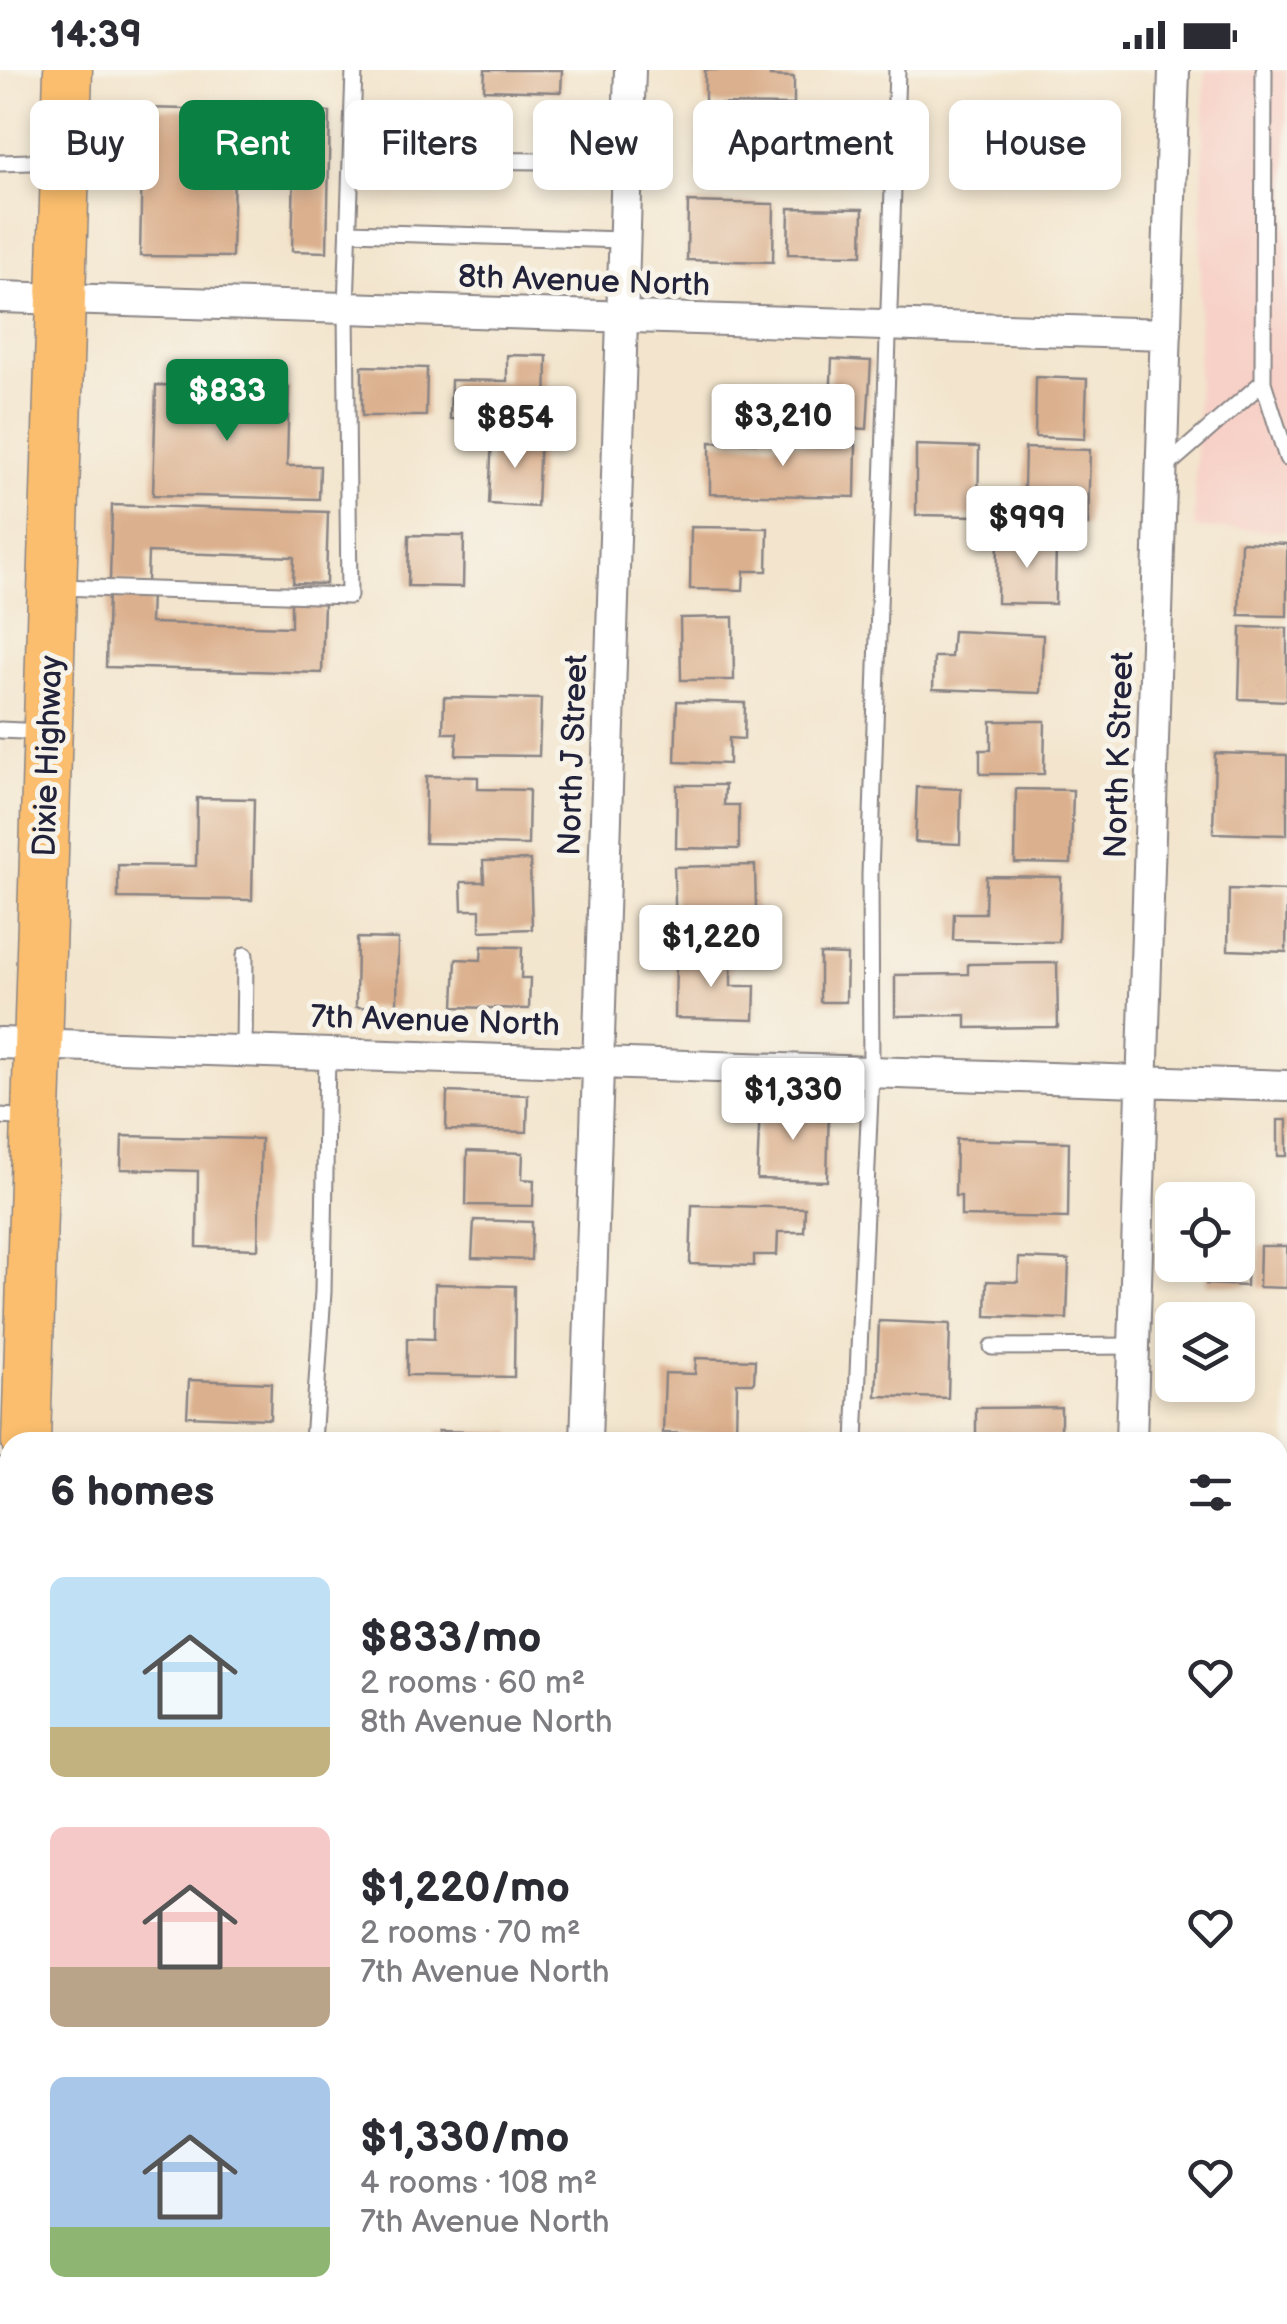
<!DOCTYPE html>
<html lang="en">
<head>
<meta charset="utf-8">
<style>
  :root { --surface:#fff; --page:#f7f7f7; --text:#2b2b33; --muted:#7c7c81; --accent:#0b8043 }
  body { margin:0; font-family:"Balsamiq Sans",sans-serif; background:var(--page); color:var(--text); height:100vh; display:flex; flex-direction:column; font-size:38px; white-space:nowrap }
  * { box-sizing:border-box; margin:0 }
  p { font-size:32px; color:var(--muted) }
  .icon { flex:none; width:55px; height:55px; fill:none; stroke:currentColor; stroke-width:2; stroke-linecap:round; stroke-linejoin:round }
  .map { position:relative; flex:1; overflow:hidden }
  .drawer { position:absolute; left:0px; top:1362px; width:1288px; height:892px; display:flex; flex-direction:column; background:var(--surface); border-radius:30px 30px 0 0; box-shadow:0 5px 15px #0003 }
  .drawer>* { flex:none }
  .top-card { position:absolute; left:30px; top:30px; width:1228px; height:90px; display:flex; gap:20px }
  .controls { position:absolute; left:1155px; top:1112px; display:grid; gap:20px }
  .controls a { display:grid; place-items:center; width:100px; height:100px; border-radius:15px; background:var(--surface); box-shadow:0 5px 15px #0003; font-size:50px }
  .price { position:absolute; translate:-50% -85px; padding:0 22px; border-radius:10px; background:#fff; color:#222; font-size:32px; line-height:65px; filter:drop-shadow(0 2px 5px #0008) }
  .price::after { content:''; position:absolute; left:50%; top:60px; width:30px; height:22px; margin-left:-15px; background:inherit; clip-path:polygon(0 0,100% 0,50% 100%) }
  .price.on { background:var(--accent); color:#fff }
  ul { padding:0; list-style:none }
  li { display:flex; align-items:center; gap:30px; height:250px; padding:0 50px }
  li span { display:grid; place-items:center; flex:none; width:280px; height:200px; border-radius:15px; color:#555 }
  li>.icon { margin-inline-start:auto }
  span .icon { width:120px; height:120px; fill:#fffc; stroke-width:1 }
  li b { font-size:42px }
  h2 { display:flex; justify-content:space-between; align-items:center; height:120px; padding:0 50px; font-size:42px }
  .pill { padding:0 35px; border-radius:15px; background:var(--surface); box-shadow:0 5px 15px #0003; font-size:35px; line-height:90px }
  .pill.on { background:var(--accent); color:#fff }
  .status { display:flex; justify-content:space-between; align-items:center; height:70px; padding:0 50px; background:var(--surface); direction:ltr }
  .status svg { height:28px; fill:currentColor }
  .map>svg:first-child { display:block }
  .built { fill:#f7d1c8 }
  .building { fill:#dbb08e }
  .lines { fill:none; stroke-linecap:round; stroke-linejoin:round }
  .lane-casing { stroke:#8a8484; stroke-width:19 }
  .street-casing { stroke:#8a8484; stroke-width:34 }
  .primary-casing { stroke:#8a8484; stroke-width:51 }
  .lane { stroke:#fff; stroke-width:15 }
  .street { stroke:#fff; stroke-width:30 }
  .primary { stroke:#fbbe6e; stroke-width:48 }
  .labels { text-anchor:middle; stroke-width:10; stroke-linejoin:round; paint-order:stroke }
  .street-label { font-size:32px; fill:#22223b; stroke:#f7f3e8 }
</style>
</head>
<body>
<div class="status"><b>14:39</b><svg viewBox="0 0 49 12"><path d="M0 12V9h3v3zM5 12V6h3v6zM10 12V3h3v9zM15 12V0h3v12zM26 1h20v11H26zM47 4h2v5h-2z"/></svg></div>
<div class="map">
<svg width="1287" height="2254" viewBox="0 0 1287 2254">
  <rect width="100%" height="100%" fill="#f7f3e8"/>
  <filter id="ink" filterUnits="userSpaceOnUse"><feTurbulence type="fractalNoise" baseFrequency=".01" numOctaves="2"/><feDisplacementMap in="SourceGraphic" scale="20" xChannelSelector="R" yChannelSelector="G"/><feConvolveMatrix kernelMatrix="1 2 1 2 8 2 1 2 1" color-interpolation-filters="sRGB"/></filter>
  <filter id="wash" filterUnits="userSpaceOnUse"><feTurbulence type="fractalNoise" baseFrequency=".0048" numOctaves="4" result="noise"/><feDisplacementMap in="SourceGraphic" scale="40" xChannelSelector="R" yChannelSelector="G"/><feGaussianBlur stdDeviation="2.25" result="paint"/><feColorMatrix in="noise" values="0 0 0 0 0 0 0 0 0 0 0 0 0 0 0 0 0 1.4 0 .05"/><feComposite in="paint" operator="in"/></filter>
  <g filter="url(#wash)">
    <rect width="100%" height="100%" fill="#f3e5cd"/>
    <!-- built -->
    <path class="built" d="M1205,0H1287V461L1194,458Z"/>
    <g id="blocks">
      <!-- building -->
      <path class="building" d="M485,0H562L561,22L484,20Z
        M705,0H770V6L794,7V35L705,34Z
        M143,38L330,42L327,182L292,181L294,100H234L232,187L140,186Z
        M700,48L773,50L771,103L698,102Z
        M688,132L774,134L773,192L687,190Z
        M789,138L863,139L862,185L788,184Z
        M507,285L547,286L546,350L450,349L451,310L507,311Z
        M832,289L871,291L867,359L829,357Z
        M362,296L427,298L426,346H362Z
        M1036,307L1087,309L1085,369L1035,367Z
        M156,315L289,317L287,396H320L319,429L153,425Z
        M739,320L809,321V361L739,359Z
        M492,365L540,367L537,437L489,434Z
        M710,372L856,375L855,427L710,424Z
        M916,375L979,377L978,446L916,445Z
        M1025,378L1090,380L1088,455L1023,453Z
        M112,435L328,442L326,514L293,513L294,487L148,482L147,513L110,511Z
        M691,457L768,458L767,501H744L743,520L690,519Z
        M409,465L464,466L463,517L408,516Z
        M998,467L1056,468L1055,534L997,533Z
        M1241,472L1287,474V546L1239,545Z
        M108,521L151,522L150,553L291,557V531H324L322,603L106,597Z
        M733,547L734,610H681L680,548Z
        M1241,557L1287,558V631L1239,629Z
        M953,561L1043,565L1041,623L933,619L934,587H951Z
        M444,627L541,629L539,686L456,685L457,663H443Z
        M677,631L745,633L744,669L729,668V694L675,692Z
        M991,651H1045L1044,704H980V680H991Z
        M1215,683L1287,685V765L1213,763Z
        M426,706L478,707V719L529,720L528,775L425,773Z
        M677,715H725L724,735H739V779L676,778Z
        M917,717L961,719L960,774L915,772Z
        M1016,719L1073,720L1071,794L1015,793Z
        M197,728L254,729L252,830L118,828V795L196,796Z
        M530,790L532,859L480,861V840H462L461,812H484L483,791Z
        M755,795L756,840H731L732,864L676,865L674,797Z
        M986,806L1061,807L1059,872L953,870L954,843H985Z
        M1229,819L1287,821L1286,882L1228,880Z
        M357,868L398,869L397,938L356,937Z
        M482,876L522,877L521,908H530L529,939L454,937L456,889L481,890Z
        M820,884L847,885L846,932H820Z
        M676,885L731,886V916H755L754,950L675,948Z
        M1057,893L1058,957L966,958V945L895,946V905L968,904V894Z
        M447,1022L528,1025L527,1062L446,1060Z
        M760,1034L829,1036L827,1111L757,1109Z
        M1278,1050H1287V1086H1278Z
        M122,1066L261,1069L258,1179L197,1177L198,1101L121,1099Z
        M956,1069L1069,1072L1068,1148L961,1146V1126H955Z
        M467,1081L523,1083L522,1109L534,1110L533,1136L466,1135Z
        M692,1135L805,1138L804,1162H778L777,1185H754V1196L690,1194Z
        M474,1150L532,1152L531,1190L472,1188Z
        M1238,1176H1247L1246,1216L1206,1214L1207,1195H1238Z
        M1260,1176H1287V1218L1259,1217Z
        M1019,1188L1069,1190L1067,1249L986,1246L987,1211L1018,1212Z
        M435,1214L515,1216L514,1307L407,1305V1268L434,1269Z
        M879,1251L950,1254L948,1328L876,1326Z
        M696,1288L755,1290L754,1313H737L736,1365L663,1363L665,1303L695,1304Z
        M189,1310L271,1313L270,1349L187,1346Z
        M1061,1337V1369L976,1370V1338Z
        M438,1361L513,1363V1372H438Z
        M1278,1390L1287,1391L1286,1425H1278Z
        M1278,1569H1287V1597H1278Z
        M1278,1922H1284L1283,1962H1278Z
        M1278,2228H1287V2254H1163V2245H1278Z
        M61,2245H261V2254H61Z
        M942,2245H1028V2254L941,2252Z"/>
    </g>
  </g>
  <g filter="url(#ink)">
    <use href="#blocks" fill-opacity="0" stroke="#8a8484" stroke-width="2.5"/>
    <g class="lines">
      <defs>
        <path id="lane" d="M1264,0L1263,312L1287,388
          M351,89L627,92
          M0,93L61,91
          M349,162L624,170
          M1161,401L1263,312
          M58,517L349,526L346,238L354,0
          M0,660L44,662
          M244,981L245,885
          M0,1046L31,1048
          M992,1277L1134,1276
          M313,1372L323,1222L327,982
          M855,1372L871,1003L870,805L897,0
          M0,1396H10
          M0,1499L10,1500
          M283,2254V2245
          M835,2254V2245"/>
        <path id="street" d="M0,227L1166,264
          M0,973L1287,1016
          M586,1372L630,0
          M1131,1372L1174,0
          M0,1720L10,1721
          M1278,1765H1287
          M559,2254L560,2245
          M1104,2254V2245"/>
        <path id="primary" d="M26,1372L68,0
          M0,2163L10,1838"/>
      </defs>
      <!-- lane casing -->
      <use href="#lane" class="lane-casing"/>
      <!-- street casing -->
      <use href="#street" class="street-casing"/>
      <!-- primary casing -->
      <use href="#primary" class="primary-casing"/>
      <!-- lane -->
      <use href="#lane" class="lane"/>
      <!-- street -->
      <use href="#street" class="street"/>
      <!-- primary -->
      <use href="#primary" class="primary"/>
    </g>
  </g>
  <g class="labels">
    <!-- street labels -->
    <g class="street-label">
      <text transform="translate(584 210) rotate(2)" y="11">8th Avenue North</text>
      <text transform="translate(572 685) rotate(-88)" y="11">North J Street</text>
      <text transform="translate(1118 685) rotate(-88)" y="11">North K Street</text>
      <text transform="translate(47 686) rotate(-88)" y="11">Dixie Highway</text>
      <text transform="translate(435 950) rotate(2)" y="11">7th Avenue North</text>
    </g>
  </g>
</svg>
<div class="controls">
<a><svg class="icon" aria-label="locate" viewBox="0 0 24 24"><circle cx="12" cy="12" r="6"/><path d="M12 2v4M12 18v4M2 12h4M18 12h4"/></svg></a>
<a><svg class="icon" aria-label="layers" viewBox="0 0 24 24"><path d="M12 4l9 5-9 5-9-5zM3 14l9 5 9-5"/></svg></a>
</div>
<b class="price on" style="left:227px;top:374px">$833</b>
<b class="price" style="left:783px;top:399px">$3,210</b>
<b class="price" style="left:515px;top:401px">$854</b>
<b class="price" style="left:1027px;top:501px">$999</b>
<b class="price" style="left:711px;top:920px">$1,220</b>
<b class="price" style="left:793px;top:1073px">$1,330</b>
<div class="top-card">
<a class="pill">Buy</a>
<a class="pill on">Rent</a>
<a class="pill">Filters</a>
<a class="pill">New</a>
<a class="pill">Apartment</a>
<a class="pill">House</a>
</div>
<section class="drawer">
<h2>6 homes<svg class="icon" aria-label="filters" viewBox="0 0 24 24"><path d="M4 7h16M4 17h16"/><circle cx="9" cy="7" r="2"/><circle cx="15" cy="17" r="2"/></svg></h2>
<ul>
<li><span style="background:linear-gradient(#bfe0f5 75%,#c2b280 0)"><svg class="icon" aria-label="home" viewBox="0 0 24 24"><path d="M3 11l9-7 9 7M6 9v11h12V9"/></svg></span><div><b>$833/mo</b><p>2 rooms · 60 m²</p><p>8th Avenue North</p></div><svg class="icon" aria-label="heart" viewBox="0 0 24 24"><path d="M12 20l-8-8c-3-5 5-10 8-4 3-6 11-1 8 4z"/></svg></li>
<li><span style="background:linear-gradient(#f6c9c9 70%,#b9a48a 0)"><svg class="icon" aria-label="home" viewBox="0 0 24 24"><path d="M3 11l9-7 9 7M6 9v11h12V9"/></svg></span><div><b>$1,220/mo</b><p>2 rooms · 70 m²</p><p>7th Avenue North</p></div><svg class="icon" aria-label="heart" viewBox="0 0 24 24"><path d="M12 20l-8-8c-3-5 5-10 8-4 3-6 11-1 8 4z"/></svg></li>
<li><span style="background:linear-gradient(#a9c7e8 75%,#8fb573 0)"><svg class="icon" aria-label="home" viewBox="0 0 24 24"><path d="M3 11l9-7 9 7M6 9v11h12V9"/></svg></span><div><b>$1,330/mo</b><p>4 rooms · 108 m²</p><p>7th Avenue North</p></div><svg class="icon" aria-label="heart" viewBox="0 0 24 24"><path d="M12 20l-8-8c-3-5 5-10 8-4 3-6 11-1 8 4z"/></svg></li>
</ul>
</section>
</div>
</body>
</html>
